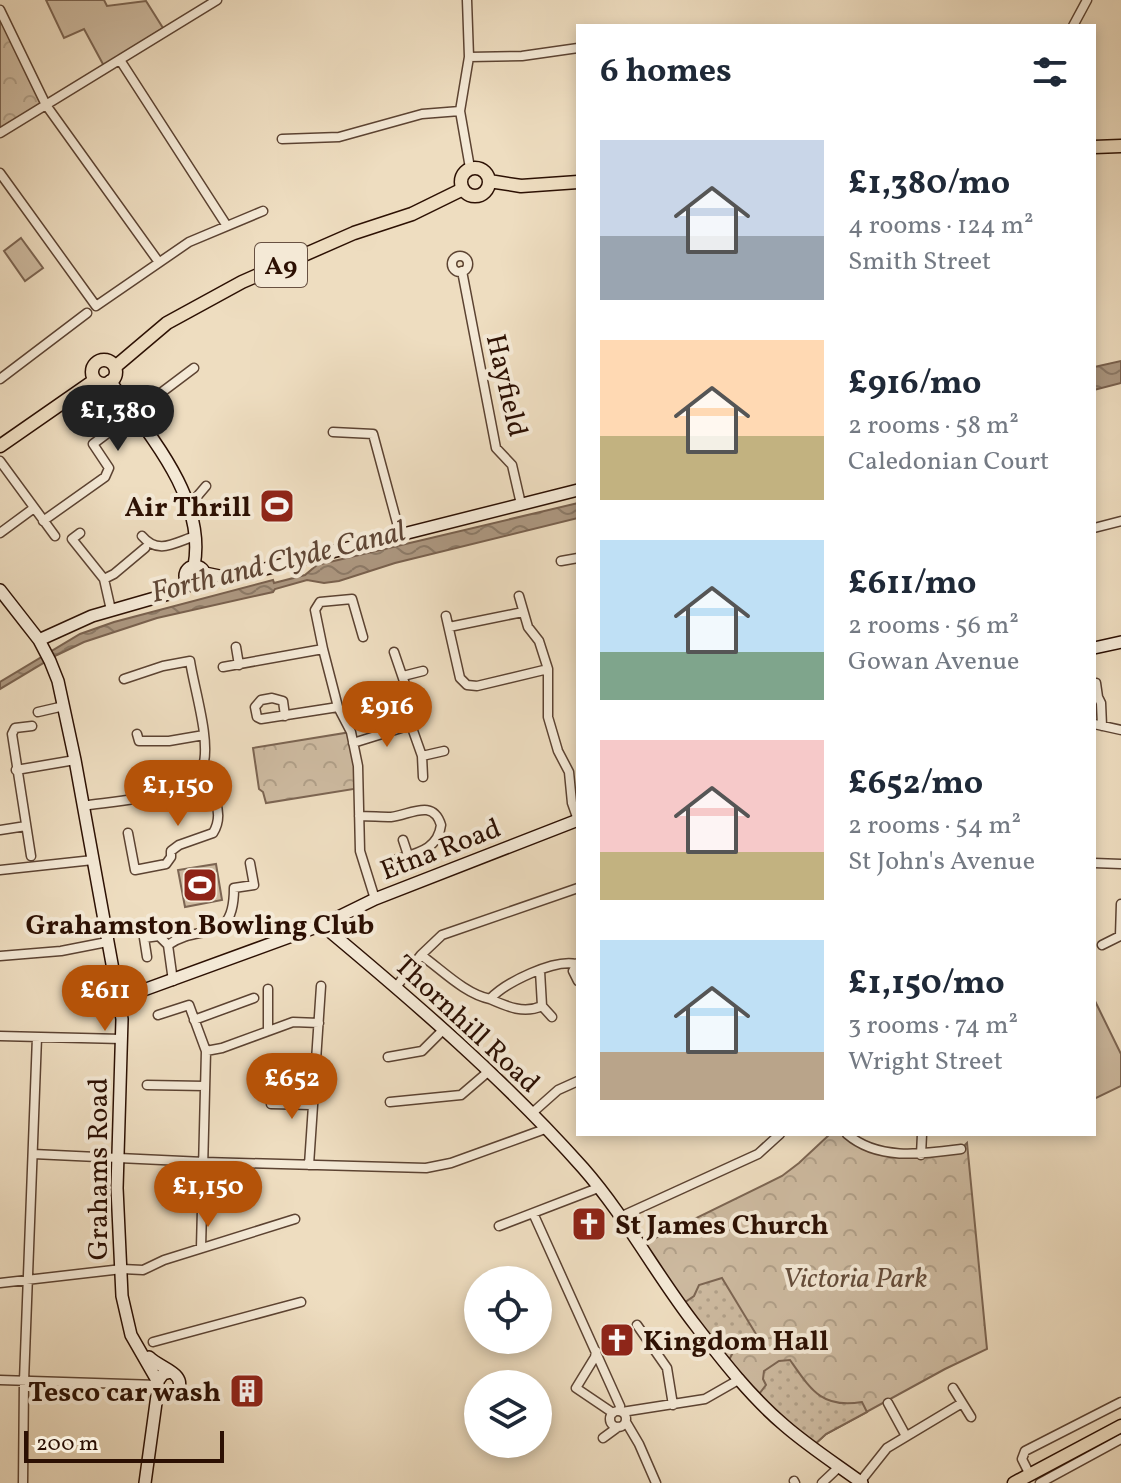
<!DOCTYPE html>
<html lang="en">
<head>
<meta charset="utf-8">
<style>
  :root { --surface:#fff; --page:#f6f6f7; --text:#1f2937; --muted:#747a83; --accent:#b45309 }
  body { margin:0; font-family:Vollkorn,serif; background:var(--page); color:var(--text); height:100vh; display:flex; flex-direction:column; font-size:30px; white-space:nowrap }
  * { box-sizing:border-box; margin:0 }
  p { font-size:26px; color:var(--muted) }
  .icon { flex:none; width:44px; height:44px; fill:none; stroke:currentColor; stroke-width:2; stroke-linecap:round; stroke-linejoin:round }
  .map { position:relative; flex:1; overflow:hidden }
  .panel { position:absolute; left:576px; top:24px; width:520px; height:1112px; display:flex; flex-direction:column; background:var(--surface); border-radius:0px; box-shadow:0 4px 12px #0003 }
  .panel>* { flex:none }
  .buttons { position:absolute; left:464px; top:1266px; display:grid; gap:16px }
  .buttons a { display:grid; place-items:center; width:88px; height:88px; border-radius:50%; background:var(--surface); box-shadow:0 4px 12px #0003; font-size:40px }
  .scale { position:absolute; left:24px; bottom:20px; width:200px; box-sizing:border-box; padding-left:8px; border:4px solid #2c1003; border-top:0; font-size:22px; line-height:28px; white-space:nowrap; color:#2c1003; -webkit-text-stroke:6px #f4e9d6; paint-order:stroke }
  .price { position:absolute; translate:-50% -68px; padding:0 18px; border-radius:28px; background:var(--accent); color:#fff; font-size:26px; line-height:52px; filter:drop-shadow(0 2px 4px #0008) }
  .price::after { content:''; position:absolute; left:50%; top:48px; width:24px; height:18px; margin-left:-12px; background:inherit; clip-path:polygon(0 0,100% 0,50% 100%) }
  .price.on { background:#222; color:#fff }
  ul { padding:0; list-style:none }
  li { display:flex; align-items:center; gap:24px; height:200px; padding:0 24px }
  li span { display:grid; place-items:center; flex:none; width:224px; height:160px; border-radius:0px; color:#555 }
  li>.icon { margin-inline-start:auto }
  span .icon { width:96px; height:96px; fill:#fffc; stroke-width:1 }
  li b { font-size:34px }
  h2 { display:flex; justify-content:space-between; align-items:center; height:96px; padding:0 24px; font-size:34px }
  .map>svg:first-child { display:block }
  .grass { fill:#cdbaa0; stroke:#7c6552; stroke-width:2 }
  .park { fill:url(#park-crowns); stroke:#7c6552; stroke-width:2 }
  .garden { fill:url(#garden-dots); stroke:#7c6552; stroke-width:2 }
  .water { fill:url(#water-waves); stroke:#79614e; stroke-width:2 }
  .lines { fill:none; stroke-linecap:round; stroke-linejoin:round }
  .street-casing { stroke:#5c4332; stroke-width:11 }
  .secondary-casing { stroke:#2c1003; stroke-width:14 }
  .primary-casing { stroke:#2c1003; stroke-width:15 }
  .street { stroke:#f4e9d6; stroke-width:8 }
  .secondary { stroke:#f4e9d6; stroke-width:11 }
  .primary { stroke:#eeddc0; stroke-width:12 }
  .labels { text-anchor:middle; stroke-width:8; stroke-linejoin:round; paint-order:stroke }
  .shield { fill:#f4e9d6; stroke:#685142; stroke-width:2 }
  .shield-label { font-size:26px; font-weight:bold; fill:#2c1003 }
  .street-label { font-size:28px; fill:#2c1003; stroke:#f4e9d6 }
  .poi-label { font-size:28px; font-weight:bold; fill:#2c1003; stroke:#f4e9d6; text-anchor:end }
  .park-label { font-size:28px; font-style:italic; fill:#644c3a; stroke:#f4e9d6 }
  .water-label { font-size:30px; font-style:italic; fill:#5f4635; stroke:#f4e9d6 }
</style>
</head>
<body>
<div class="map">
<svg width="1121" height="1483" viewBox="0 0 1121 1483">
  <defs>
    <pattern id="park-crowns" width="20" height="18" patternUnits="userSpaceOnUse" patternTransform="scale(2)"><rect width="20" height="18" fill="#cdbaa0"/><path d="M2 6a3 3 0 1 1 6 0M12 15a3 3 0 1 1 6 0" fill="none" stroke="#b09f88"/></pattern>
    <pattern id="garden-dots" width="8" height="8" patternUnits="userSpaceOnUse" patternTransform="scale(2)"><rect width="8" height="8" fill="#cdbaa0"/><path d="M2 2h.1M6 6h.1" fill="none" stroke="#b09f88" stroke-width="1.8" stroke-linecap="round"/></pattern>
    <pattern id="water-waves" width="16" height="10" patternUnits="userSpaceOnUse" patternTransform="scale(2)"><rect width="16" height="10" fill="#ac9780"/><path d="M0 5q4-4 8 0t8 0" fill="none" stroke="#8c7a67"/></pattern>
  </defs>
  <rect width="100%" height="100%" fill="#eeddc0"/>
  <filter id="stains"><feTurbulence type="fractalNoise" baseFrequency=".0025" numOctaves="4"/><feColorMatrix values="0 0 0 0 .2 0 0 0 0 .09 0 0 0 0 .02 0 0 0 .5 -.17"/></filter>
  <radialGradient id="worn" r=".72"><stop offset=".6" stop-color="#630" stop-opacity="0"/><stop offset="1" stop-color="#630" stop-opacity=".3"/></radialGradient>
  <!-- grass -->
  <path class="grass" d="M46,0H104L107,6L146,1L163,28L104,66L84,29L64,38Z
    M21,238L43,268L25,281L4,251Z
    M216,864L222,900L185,907L178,870Z
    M1094,999L1121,1054V1086L1094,1099Z"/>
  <!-- park -->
  <path class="park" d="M0,10L46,105L0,133Z
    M351,732L360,788L266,803L263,792L259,789L253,748Z
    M830,1134H847C879,1161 923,1154 961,1149L967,1143L987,1349L945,1369L826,1434L812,1447L772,1415L641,1245L782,1176L799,1163Z"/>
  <!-- garden -->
  <path class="garden" d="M722,1278L762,1344L758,1346C740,1325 735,1352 727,1363L681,1305L694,1296L699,1285Z
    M790,1360C811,1390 822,1409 862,1402L867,1412L826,1434L812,1447L756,1398L766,1385L763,1379L764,1371L779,1361Z"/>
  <!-- water -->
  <path class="water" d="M1121,361V383L1094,390V367Z
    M578,503V518L395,563L339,581L324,583L307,580L275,589L273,592L157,618L84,642L57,655L0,689V682L80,634L114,622L273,580L274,583L305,575L317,565Z"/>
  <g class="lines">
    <defs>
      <path id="street" d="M467,0L469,57L460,111L470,168
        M0,10L46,105L158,261
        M1073,26L1087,0
        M469,57L522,56L578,48
        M120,60L227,226
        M0,133L217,0
        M282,139L339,137L422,114L460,111
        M0,173L96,306L189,242L263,211
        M452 264a8 8 0 1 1 16 0a8 8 0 1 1-16 0Z
        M462,271L496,448L512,465L521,504
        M0,379L87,313
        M333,432L373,434L400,534
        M0,461L55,536
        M189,506L206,486
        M43,521L105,477L109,468L93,444L194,368
        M1094,528L1121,521
        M0,533L34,508
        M80,533L72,539L104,579L111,610
        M142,536C158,555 174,543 195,536
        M561,561L578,558
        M104,579L114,574L145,548
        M519,596L528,627L539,641L548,669V717L558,751L569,772L572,803L578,820
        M446,616L460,678L467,685L477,686L548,669
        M449,627L523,612
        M236,647L239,665
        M323,649L338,707L351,732L358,766L360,851L375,899
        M394,652L408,693L411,725L422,756L423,777
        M223,667L323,649L315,610L320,602L352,599L363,637
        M403,676L423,671
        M1096,683L1098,697
        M1094,697H1098L1101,703L1102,726
        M38,712L64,706
        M285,716L283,701L272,698L261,700L255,707L257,717L261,719L338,707
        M1094,724L1121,730
        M137,734L139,741H169L204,735
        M353,743L411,725
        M422,756L444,751
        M16,770L75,760
        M83,806C112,801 193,798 203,766C211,741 194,688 190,661L163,666L124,679
        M359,816C370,816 381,817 391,817C410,815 433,798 441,825C438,850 416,853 395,860
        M0,830L26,826
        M128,833L135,870L166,864L171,857V851L179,845L213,833C225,814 214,789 197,775
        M403,840L408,855
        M31,856L12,734L15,728L32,726
        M1094,863L1121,864
        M0,870L93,860
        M1102,945L1120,936L1121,904
        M421,955C442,970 465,994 490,999C506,982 554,959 576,964
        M0,956L61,951L107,942
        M147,957L144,938L159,936L168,945
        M578,963L573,971L578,981
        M173,981L168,945C200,922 234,947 234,888L254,885L250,863
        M396,987L421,955L442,935L578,888
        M268,989V1031
        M490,999C508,1007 524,1014 542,1006L540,971
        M542,1006L552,1017
        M158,1015L189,1005L206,1051L201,1248
        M194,1020L254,998
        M0,1036L122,1039
        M206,1051L222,1048L293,1022L319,1023
        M388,1057L422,1051L443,1030
        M147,1085L205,1086
        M390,1102L461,1095L489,1071
        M271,1104L313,1105
        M531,1114L558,1090L578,1081
        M847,1134C878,1161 923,1154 961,1149
        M33,1154L204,1162L426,1168L451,1163L545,1129
        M921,1155L922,1134
        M309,1165L321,986
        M533,1213L620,1406
        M620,1217L758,1154L780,1134
        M499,1226L598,1188
        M0,1283L122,1269L143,1270L164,1260L295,1219
        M637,1325L667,1368L673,1405
        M153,1342L301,1302
        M596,1351L595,1357L576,1388L613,1413
        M0,1380L158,1385
        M953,1388L971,1417
        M888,1403L906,1436
        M610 1419a8 8 0 1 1 16 0a8 8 0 1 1-16 0Z
        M622,1412L705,1399L740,1379
        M626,1422L639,1444L656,1483
        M603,1438L618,1427
        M1029,1473L1022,1459L1025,1451L1121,1402
        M794,1481L795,1483
        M860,1482L887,1448L962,1403
        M23,1483L24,1381L37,1037
        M822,1483L839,1467
        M1040,1483L1121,1439"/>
      <path id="secondary" d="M110,381C147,432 207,498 194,566
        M185 576a10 10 0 1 1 20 0a10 10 0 1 1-20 0Z
        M205,573L229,578L578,490
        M0,590L39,640L50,661L58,681L75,760L122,1019L117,1188L122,1296L131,1335L158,1382
        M39,640L92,616L172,593L187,583
        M1094,648L1121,642
        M322,925C413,1001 504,1079 583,1168C626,1217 656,1275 696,1326C722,1360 751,1397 784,1425C808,1446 836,1464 862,1483
        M119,999L322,925L375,899L578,820
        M149,1357C161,1369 188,1373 177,1392L166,1395L158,1388V1381L163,1374L171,1372
        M145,1483L158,1388"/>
      <path id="primary" d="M1094,147L1121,146
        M461 182a14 14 0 1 1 28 0a14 14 0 1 1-28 0Z
        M489,181L521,186L578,182
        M92 372a12 12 0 1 1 24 0a12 12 0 1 1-24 0Z
        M115,367L167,323L242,282L354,233L412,214L463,189
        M0,446L95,380
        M1014,1483L1121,1426"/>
    </defs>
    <!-- street casing -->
    <use href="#street" class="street-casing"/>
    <!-- secondary casing -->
    <use href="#secondary" class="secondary-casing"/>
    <!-- primary casing -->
    <use href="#primary" class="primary-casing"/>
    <!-- street -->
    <use href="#street" class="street"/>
    <!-- secondary -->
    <use href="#secondary" class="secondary"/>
    <!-- primary -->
    <use href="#primary" class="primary"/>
  </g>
  <!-- icons -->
  <defs>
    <symbol id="stadium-square" viewBox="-11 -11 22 22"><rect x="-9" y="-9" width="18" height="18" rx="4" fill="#8f2418" stroke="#f4e9d6"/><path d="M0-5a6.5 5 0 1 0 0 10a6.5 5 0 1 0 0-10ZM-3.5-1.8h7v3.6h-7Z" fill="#fff"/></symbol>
    <symbol id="church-square" viewBox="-11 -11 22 22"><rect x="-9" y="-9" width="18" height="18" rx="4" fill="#8f2418" stroke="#f4e9d6"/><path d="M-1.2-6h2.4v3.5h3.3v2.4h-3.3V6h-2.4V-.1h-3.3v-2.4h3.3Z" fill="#fff"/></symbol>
    <symbol id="building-square" viewBox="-11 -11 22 22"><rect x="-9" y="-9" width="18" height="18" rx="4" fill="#8f2418" stroke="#f4e9d6"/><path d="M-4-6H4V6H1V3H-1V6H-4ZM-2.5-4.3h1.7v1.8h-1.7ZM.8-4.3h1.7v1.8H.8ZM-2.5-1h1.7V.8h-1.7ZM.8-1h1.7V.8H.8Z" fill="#fff"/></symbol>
  </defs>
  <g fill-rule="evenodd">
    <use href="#stadium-square" x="257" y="486" width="40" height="40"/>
    <use href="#stadium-square" x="180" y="865" width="40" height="40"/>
    <use href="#church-square" x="569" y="1204" width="40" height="40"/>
    <use href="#church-square" x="597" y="1320" width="40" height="40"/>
    <use href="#building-square" x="227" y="1371" width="40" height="40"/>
  </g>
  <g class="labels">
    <!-- shield labels -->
    <rect class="shield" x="255" y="243" width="52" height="44" rx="6"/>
    <g class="shield-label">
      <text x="281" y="274">A9</text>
    </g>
    <!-- street labels -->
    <g class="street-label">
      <text transform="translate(508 385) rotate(77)" y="10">Hayfield</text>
      <text transform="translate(440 848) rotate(-21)" y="10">Etna Road</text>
      <text transform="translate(468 1023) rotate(43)" y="10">Thornhill Road</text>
      <text transform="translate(97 1169) rotate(-90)" y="10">Grahams Road</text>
    </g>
    <!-- poi labels -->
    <g class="poi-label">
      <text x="251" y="516">Air Thrill</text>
      <text x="200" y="934" text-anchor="middle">Grahamston Bowling Club</text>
      <text x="615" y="1234" text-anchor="start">St James Church</text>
      <text x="643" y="1350" text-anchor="start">Kingdom Hall</text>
      <text x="221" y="1401">Tesco car wash</text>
    </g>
    <!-- park labels -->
    <g class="park-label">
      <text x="855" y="1287">Victoria Park</text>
    </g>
    <!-- water labels -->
    <g class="water-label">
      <text transform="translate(278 561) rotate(-14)" y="10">Forth and Clyde Canal</text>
    </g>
  </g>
  <rect width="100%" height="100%" filter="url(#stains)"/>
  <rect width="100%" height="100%" fill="url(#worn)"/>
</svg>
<div class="buttons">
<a><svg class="icon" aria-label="locate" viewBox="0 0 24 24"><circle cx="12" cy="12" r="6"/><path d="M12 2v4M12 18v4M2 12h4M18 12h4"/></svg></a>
<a><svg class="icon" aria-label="layers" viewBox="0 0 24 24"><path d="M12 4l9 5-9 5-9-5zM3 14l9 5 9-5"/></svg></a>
</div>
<div class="scale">200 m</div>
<b class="price on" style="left:118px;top:453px">£1,380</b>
<b class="price" style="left:387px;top:749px">£916</b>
<b class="price" style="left:178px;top:828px">£1,150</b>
<b class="price" style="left:105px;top:1033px">£611</b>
<b class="price" style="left:292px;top:1121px">£652</b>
<b class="price" style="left:208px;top:1229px">£1,150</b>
<section class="panel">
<h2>6 homes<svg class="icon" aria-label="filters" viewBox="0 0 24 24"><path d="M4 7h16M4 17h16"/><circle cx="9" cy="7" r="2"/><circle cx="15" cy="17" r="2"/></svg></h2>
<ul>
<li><span style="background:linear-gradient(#c9d6e8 60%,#9aa5b1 0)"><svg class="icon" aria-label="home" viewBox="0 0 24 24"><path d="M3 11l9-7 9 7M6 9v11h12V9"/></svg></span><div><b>£1,380/mo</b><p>4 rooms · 124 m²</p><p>Smith Street</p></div></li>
<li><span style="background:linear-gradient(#ffd9b3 60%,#c2b280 0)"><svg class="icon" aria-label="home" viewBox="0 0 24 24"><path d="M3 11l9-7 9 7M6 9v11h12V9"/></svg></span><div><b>£916/mo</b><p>2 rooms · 58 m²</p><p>Caledonian Court</p></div></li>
<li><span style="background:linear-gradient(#bfe0f5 70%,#7fa58c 0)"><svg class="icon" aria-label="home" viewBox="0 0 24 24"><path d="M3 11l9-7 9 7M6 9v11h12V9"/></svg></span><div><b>£611/mo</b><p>2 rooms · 56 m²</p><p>Gowan Avenue</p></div></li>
<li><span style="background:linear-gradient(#f6c9c9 70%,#c2b280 0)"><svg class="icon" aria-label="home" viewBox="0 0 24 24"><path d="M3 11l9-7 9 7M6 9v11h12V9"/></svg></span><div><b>£652/mo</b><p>2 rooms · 54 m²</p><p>St John's Avenue</p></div></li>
<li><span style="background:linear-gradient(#bfe0f5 70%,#b9a48a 0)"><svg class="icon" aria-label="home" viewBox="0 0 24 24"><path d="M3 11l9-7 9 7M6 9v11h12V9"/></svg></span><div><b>£1,150/mo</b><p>3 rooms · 74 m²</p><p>Wright Street</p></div></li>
</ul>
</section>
</div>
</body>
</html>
